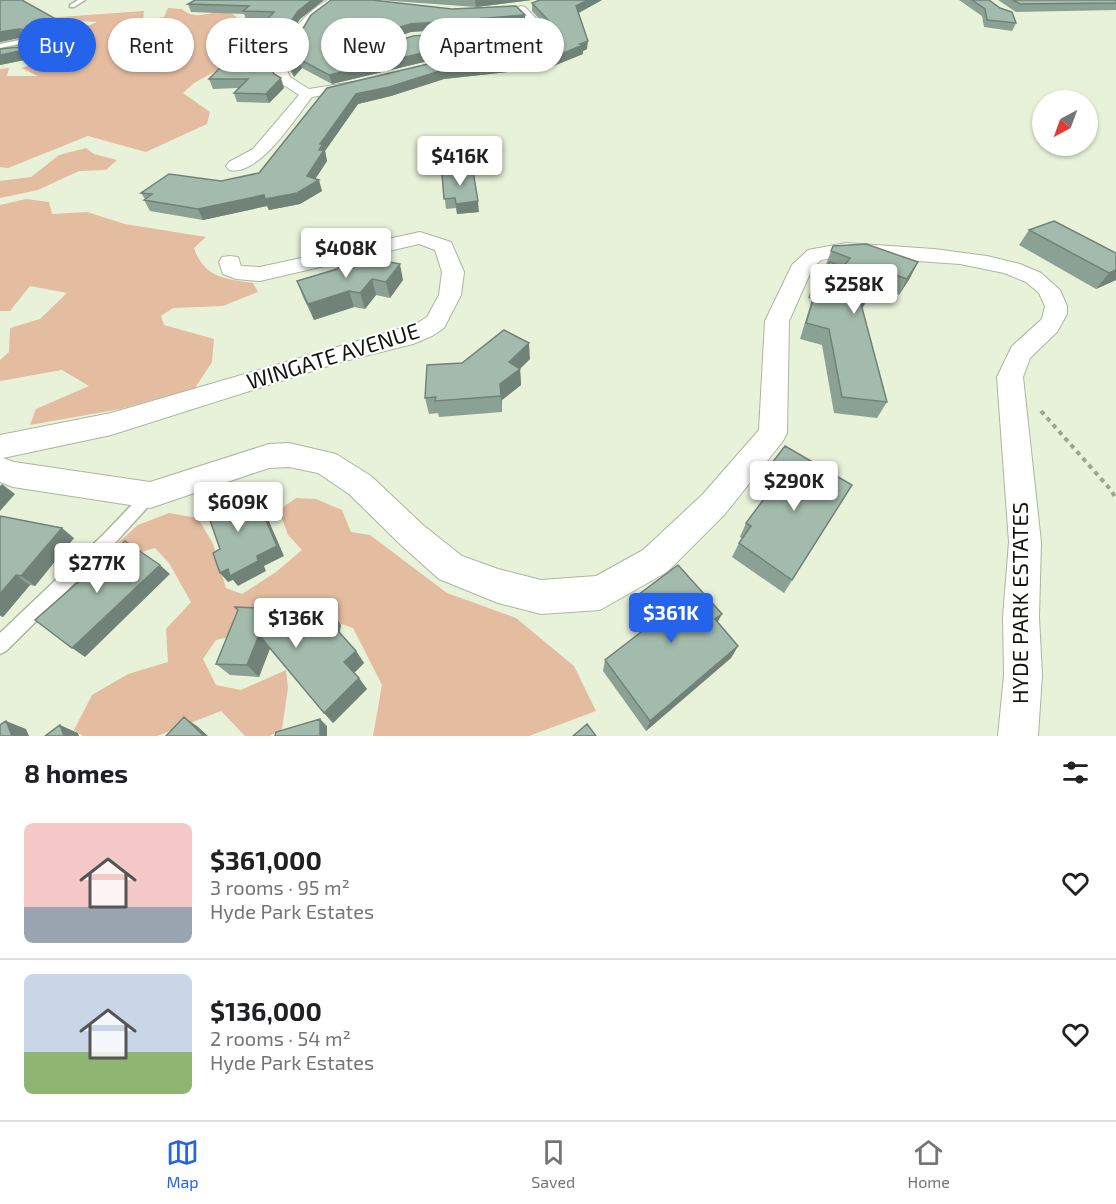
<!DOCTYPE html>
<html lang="en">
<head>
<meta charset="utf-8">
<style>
  :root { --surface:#fff; --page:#f6f6f6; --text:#202124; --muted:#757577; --line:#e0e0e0; --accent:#2563eb }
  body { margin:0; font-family:"Exo 2",sans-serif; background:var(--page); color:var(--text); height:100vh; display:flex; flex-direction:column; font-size:22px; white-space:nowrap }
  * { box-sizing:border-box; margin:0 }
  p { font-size:20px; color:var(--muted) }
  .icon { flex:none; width:33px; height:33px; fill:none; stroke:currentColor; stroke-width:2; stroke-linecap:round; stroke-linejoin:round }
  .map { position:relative; height:736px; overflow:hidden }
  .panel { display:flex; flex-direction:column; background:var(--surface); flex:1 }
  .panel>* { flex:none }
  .top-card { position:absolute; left:18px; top:18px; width:600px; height:54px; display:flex; gap:12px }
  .needle { width:39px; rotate:221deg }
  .fabs { position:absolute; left:1032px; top:90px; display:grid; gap:12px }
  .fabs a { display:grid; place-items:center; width:66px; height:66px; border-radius:50%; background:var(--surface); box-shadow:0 2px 4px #0004; font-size:30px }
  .price { position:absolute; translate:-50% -51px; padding:0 14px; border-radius:6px; background:#fff; color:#222; font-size:20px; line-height:39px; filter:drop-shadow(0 2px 3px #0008) }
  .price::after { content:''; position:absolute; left:50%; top:36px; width:18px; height:14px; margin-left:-9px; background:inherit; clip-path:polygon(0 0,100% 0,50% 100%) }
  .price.on { background:var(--accent); color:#fff }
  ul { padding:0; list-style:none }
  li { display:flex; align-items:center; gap:18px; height:150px; padding:0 24px }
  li+li { border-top:2px solid var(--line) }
  li span { display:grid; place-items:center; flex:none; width:168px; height:120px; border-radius:9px; color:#555 }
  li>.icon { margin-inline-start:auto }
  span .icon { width:72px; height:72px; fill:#fffc; stroke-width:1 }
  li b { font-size:26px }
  h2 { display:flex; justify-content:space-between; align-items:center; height:72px; padding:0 24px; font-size:26px }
  .tag { padding:0 21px; border-radius:27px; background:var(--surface); box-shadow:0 2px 4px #0004; font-size:21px; line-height:54px }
  .tag.on { background:var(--accent); color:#fff }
  .dock { display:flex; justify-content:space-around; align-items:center; height:84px; border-top:2px solid var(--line); background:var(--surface); font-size:16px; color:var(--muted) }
  .dock a { display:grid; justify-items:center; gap:3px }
  .dock .on { color:var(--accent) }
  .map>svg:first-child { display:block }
  .green { fill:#e4bca0 }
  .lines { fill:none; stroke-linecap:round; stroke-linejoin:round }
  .lane-casing { stroke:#acb59e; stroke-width:3 }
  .street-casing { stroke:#acb59e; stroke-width:2 }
  .path { stroke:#9ca491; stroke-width:4; stroke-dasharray:4.5 4.5; stroke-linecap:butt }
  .lane { fill:#fff; fill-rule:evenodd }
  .street { fill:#fff; fill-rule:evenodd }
  .wall { fill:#8ba194 }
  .shaded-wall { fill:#718378 }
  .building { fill:#a2bbac; stroke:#718378; stroke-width:1.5 }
  .labels { text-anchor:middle; stroke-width:4.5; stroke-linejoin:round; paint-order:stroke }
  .street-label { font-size:22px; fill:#12150d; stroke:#fff }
</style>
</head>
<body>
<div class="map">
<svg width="1116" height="736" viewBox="0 0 1116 736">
  <rect width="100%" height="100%" fill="#e8f2d9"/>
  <!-- green -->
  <path class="green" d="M168,8L182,9C195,22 212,10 227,12C234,13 237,19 243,21C252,24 263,24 272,25C256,29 234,32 224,46L227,56L216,71L194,83L183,93L210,112L207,124L146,152L88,136L8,168L0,167V69L9,68L7,76H38L21,68L57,57L81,41L78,30L97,22L70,20L37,27L4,21L144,11L143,21L164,17Z
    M86,148L94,154L117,160L106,170L79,171L38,190L0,198V181L31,177L59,155Z
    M26,199L49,202L52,214L87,212L125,224L206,237L194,248C204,278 226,279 253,283L258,292L223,306L173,308L161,316L164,325L214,339L212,362L195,388L120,409L30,425L36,409L89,386L62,370L0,381V360L9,352L10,328L40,319L67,293L30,286L10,311H0V205Z
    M296,498L316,499L342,510L351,532L370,535L447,593L516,618L574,666L596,711L529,736H373L382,685L353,628L304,611L265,629L216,640L203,659L216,685L241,690L286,670L288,688L282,729L270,736H245L221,711L157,736H83L74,730L92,695L128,674L168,662L166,629L191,602L169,563L155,548L115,560L111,549L138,525L169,513L198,518L213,544L226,588L242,594L276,572L302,550L288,535L279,510Z"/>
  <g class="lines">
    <defs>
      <path id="lane" d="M78,0H85L74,7H70V5Z
        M24,39L47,44L39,49L36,47L38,45L24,43L0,48V44Z
        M149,490L154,492L156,496L154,500L114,544L6,651L0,654V633L104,534L144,492Z"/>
      <path id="street" d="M328,0H341L311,22L285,67L290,77L309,89L359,81L366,85L359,89L312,97C295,118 259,177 229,170L226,166L229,162L253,149L299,95L279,82L271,67C286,40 300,15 328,0Z
        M521,6L525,7L557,40L544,52L521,58L515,54L516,51L536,46L544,40L515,9Z
        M420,232L451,242L464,272L461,295L444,328L432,336L413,344L341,362L111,435L3,458L14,462L150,482L269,444L289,443L336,454L371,476L423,525L462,556L498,569L541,580L596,576L643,550L703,494L759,430L765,321L792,265L808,250L846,243L934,249L987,256L1020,264L1041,273L1060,290L1067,306V314L1057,332L1030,358L1023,377L1041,542L1039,617L1042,675L1038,736H998L1004,675L1003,617L1009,542L997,377L1012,346L1042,319L1045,306L1039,293L1026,282L1004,273L960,264L846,256L821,260L813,267L789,321L787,433L783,441L725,514L667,572L600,610L541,614L498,603L439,579L401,545L349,494L318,473L289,467L269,468L150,508L13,487L0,482V435L111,413L416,324L427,317L439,295L442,272L435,250L419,244L260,281L236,279L223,274L219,262L222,257L230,256L238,257L241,266L260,267Z"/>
    </defs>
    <!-- lane casing -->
    <use href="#lane" class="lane-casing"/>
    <!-- street casing -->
    <use href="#street" class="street-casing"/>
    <!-- path -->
    <path class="path" d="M1041,411L1111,490L1116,499"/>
    <!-- lane -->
    <use href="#lane" class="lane"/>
    <!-- street -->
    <use href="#street" class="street"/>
  </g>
  <!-- wall -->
  <path class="wall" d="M0,0L83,40L70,45L73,50L0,65V49L20,47L37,40L24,37L0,42Z
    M195,0H324L300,19L270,65L274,74L284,88L269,103L237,102L234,93L238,88L213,89L209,79L267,20L246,19L244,14L191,12L188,4Z
    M379,0H532L476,7Z
    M602,0L579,13L587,49L583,51V54L541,71L535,69L444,79L391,96L358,104L325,151L327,161L315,179L322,191L300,204L269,210L267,206L203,220L150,211L144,200L145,199L141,193L221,181L259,173L327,88L526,50L544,45L555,36L532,11V3Z
    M959,0H989L1016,23L1012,31L984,27L982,16Z
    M998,0H1116V10L1016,12Z
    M452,9L525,15V23L411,32L345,54V55L350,56L540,31L541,40L525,47L449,56L332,84L302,68L294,77L288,67L285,58Z
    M442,174L479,212L457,214L456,208L446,209Z
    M1054,221L1116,280L1096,289L1019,245L1029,230Z
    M833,246L910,278L899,295L877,286L862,308L887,402L877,418L834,413L822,345L800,339L812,299L808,298L814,282L826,267H825Z
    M337,269L403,280L390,298L376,295L365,309L354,307L314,320L303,297L297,281Z
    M530,359L520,369L521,385L502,400V412L439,417L438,413L429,414L425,398L462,363Z
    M765,472L852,485L784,593L732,557L739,543L742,539L740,537L746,523L768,493L759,487Z
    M0,516L74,538L35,586L30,585L3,617L0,616Z
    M634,598L718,622L738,646L731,658L646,731L603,671L605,660L646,628L632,611Z
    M341,625L339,632L356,651L364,663L354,673L367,689L333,723L324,713L270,649L259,677L230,675L216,664Z"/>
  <!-- shaded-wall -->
  <path class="shaded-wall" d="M312,0H324L300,19L269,66L266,57L298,11Z
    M475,0H532L476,7Z
    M588,0H602L576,14V6Z
    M525,15V23L411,32L345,54L342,60L340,51L343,45L410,24Z
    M19,29L24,37L0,42V32Z
    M540,31L541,40L525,47L449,56L332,84L329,75L448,47Z
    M79,32L83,40L70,45L73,50L0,65V55L57,39Z
    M588,41L587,49L583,51V54L541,71V62Z
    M299,59L302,68L294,77L291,67Z
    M534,60L535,69L444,79L391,96L358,104L325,151L327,161L312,184L319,180L322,191L300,204L269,210L267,206L203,220L198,209L264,195L307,176L319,150L320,144L356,94L443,70Z
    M281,78L284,88L269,103L266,94Z
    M478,201L479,212L457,214L456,204Z
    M918,262L910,278L899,295L907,279Z
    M400,264L403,280L390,298L386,282Z
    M1116,270V280L1096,289L1109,273Z
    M884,271L877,286L854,320L861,304Z
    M372,279L376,295L365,309L360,293Z
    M349,291L354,307L314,320L308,304Z
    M529,343L530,359L515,373L520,369L521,385L502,400V412L500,384L509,362Z
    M2,484L15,494L0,511V486Z
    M242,488L249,499L259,524L252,514Z
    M261,509L268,519L284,556L264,566L266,571L238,586L233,580L228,582L220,573L257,556Z
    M62,528L74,538L35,586L21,576Z
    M160,565L170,574L85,657L72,648Z
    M16,575L30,585L3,617L0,615V594Z
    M333,612L341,625L339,635L330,622Z
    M722,614L715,627V619Z
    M259,635L270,648L259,677L247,665Z
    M738,646L731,658L646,731L650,721Z
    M356,651L364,663L353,674L344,662Z
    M359,678L367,689L333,723L324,713Z
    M184,717L197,726L208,736H204Z
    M320,719L327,726V736H320Z
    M6,721L26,729L29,736H12Z
    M60,725L78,733L79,736H64Z"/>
  <!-- building -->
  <path class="building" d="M0,0H22L79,32L57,39L68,41L0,55V49L20,47L44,36L43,33L19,29L0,32Z
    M195,0H312L298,11L266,57L274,74L281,78L266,94L234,93L248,79H209L274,12L243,11L249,6L188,4Z
    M331,0H372L452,9L516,6L525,15L410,24L343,45L340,51L343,55L350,56L413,36L535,26L540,31L524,38L448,47L329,75L299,59L291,67L285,58L311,15Z
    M540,0H588L576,6L588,41L580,44L583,45L541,62L534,60L443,70L389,87L356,94L320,144H323L319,150H324L307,176L319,180L297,193L265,199L264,195L198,209L144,200L152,194L141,193L169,174L221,181L259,173L327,88L449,59L526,50L544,45L559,32L532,3Z
    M972,0H989L1000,8L1012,12L1016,23L987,20L985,9Z
    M1013,0H1116V3L1020,4Z
    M473,171L478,201L456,204L455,198L444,199L442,174Z
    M1054,221L1116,253V270L1109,273L1029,230Z
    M866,244L918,262L907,279L884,271L861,304L887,402L842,397L829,329L806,323L818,284L814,282L830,262L843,267L850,258L831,251L833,246Z
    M364,257L400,264L386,282L372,279L360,293L349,291L308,304L297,281L337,269L345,259L360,262Z
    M504,330L529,343L509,362L520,369L500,384L501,396L435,401L436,397L425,398L427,365L462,363Z
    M785,446L852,485L792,580L739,543L751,526L746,523L778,480L765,472Z
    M242,488L252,514L261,509L277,546L257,556L258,561L230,576L228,569L220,573L213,553L220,549L205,506Z
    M0,516L62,528L21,576L16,575L0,594Z
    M125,541L160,565L72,648L35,620Z
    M678,565L722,614L715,619L738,646L650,721L605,660L654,622L634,598Z
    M235,607L333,612L330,622L356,651L344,662L359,678L324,713L259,635L247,665L216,664L238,610Z
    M184,717L204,736H166Z
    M320,719V736H275L276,732Z
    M6,721L12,736H0V725Z
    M587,724L596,736H573Z
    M60,725L64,736H45Z"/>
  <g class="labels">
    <!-- street labels -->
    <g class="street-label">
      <text transform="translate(333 356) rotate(-17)" y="8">WINGATE AVENUE</text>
      <text transform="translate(1020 603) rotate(-90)" y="8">HYDE PARK ESTATES</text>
    </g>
  </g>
</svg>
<div class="fabs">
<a><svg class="needle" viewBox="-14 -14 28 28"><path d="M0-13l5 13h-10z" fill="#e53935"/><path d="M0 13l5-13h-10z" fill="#757577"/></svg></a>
</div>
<b class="price" style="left:460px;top:187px">$416K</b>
<b class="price" style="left:346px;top:279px">$408K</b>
<b class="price" style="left:854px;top:315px">$258K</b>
<b class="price" style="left:794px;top:512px">$290K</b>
<b class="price" style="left:238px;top:533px">$609K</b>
<b class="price" style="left:97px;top:594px">$277K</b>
<b class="price on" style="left:671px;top:644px">$361K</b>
<b class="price" style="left:296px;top:649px">$136K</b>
<div class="top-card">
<a class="tag on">Buy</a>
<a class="tag">Rent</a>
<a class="tag">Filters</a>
<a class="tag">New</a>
<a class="tag">Apartment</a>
</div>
</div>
<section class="panel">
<h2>8 homes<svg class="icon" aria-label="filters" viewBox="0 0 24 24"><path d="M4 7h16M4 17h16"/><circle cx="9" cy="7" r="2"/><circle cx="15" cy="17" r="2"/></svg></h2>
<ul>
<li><span style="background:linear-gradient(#f6c9c9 70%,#9aa5b1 0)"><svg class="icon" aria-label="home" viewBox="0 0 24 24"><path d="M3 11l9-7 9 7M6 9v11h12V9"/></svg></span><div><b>$361,000</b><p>3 rooms · 95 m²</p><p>Hyde Park Estates</p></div><svg class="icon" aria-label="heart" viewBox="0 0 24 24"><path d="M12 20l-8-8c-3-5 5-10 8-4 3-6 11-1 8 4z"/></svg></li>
<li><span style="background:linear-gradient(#c9d6e8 65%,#8fb573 0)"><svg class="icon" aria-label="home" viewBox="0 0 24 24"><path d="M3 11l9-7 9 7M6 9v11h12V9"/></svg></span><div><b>$136,000</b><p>2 rooms · 54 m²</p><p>Hyde Park Estates</p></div><svg class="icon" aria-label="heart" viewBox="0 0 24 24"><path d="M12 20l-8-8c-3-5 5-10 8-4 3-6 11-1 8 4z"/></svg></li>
</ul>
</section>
<nav class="dock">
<a class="on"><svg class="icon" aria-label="map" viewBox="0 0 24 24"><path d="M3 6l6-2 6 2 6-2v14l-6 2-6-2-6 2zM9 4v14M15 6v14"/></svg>Map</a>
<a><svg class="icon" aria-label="saved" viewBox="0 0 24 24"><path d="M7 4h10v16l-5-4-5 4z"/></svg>Saved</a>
<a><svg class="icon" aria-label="home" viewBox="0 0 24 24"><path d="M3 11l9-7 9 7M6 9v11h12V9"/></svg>Home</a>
</nav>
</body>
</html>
